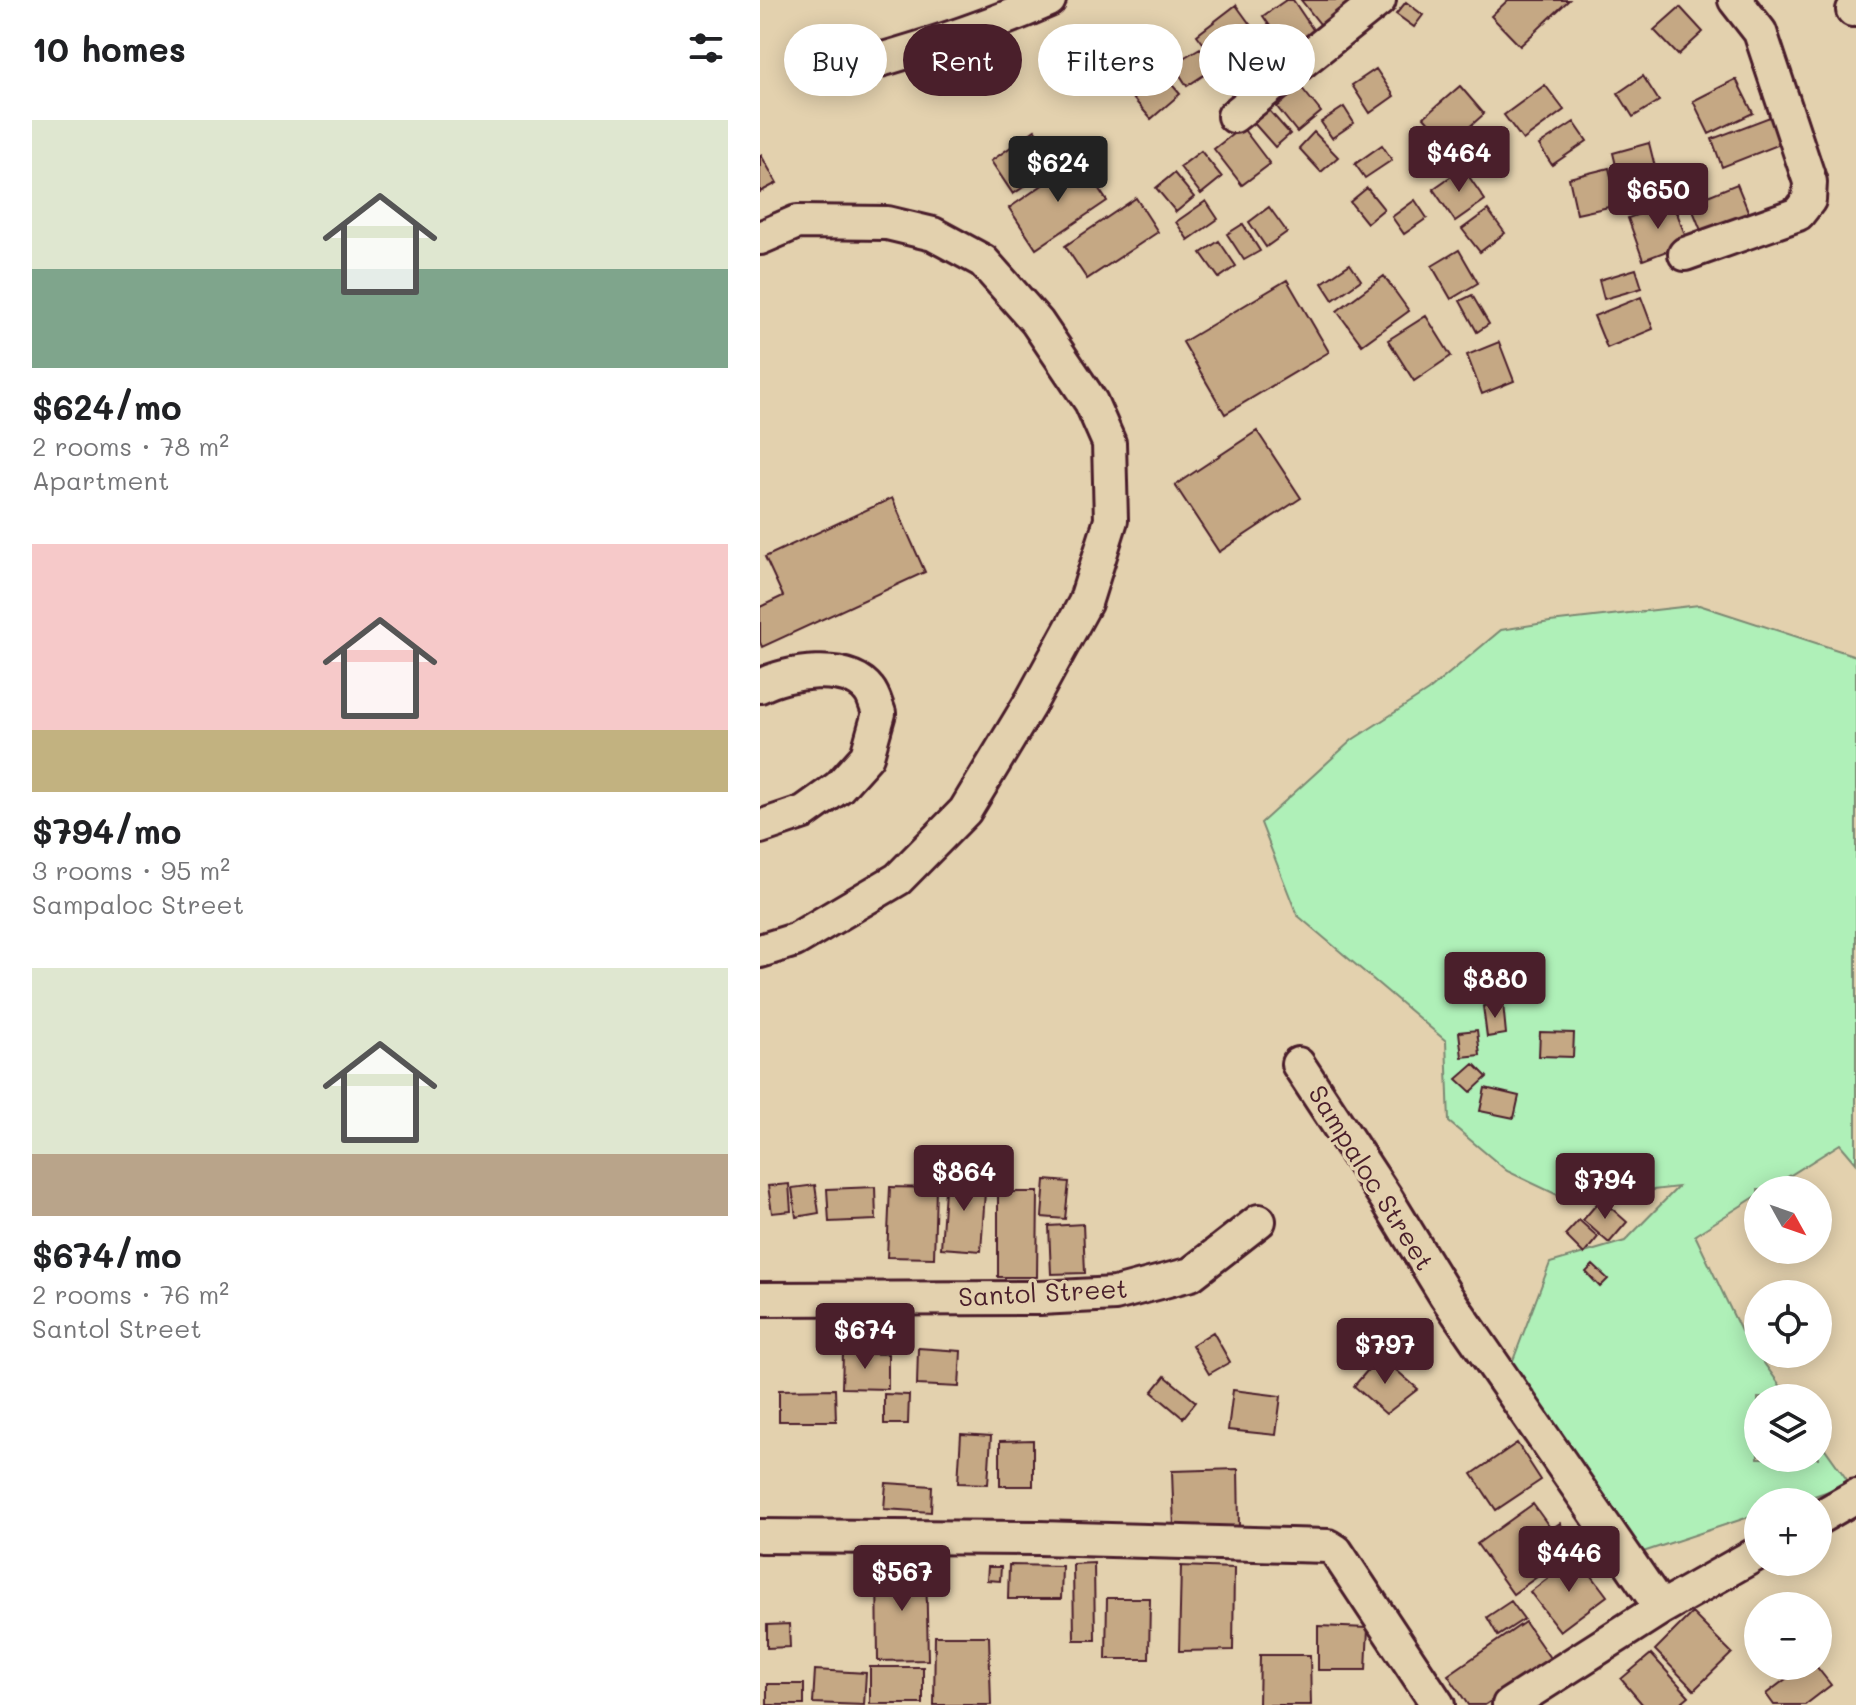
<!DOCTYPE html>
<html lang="en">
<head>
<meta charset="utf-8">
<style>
  :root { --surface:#fff; --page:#f2f2f2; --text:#202124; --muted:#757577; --accent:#4a1f2b }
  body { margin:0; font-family:Mali,sans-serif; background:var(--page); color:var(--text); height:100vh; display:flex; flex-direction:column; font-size:30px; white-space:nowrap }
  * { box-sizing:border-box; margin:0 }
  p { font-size:26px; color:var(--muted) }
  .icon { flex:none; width:44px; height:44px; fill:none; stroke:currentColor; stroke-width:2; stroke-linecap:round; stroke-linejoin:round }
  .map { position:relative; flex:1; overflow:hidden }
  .details { display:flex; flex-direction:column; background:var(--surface); width:760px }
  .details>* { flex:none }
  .top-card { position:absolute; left:24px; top:24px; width:760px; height:72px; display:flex; gap:16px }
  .needle { width:52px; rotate:130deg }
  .controls { position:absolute; left:984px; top:1176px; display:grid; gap:16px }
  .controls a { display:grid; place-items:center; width:88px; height:88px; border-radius:50%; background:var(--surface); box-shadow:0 4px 20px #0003; font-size:40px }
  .price { position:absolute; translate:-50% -68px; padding:0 18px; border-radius:8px; background:var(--accent); color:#fff; font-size:26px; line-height:52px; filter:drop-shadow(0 2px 4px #0008) }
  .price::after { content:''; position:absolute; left:50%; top:48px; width:24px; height:18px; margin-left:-12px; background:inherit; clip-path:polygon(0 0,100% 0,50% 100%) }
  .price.active { background:#222; color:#fff }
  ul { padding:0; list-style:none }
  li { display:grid; align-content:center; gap:16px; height:424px; padding:0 32px }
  li span { display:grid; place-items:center; height:248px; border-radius:0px; color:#555 }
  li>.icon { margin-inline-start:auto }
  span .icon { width:144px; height:144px; fill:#fffc; stroke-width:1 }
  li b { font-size:34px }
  h2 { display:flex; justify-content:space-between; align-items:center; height:96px; padding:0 32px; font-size:34px }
  .pill { padding:0 28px; border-radius:36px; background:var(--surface); box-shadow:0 4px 20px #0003; font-size:28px; line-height:72px }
  .pill.active { background:var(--accent); color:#fff }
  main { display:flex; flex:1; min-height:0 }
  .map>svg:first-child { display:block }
  .green { fill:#aff0b8; stroke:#7c8872; stroke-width:2 }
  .building { fill:#c5a884; stroke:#4a1f2b; stroke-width:2 }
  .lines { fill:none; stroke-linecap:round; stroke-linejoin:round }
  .street-casing { stroke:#4a1f2b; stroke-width:38 }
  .street { stroke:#e3d1ae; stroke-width:32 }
  .labels { text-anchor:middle; stroke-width:7; stroke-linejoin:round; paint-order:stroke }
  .street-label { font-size:26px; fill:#4a1f2b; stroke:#e3d1ae }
</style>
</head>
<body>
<main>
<section class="details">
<h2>10 homes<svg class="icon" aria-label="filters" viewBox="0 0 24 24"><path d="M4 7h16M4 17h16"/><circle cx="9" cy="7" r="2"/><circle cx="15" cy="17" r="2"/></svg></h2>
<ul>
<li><span style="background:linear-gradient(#dfe7d0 60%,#7fa58c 0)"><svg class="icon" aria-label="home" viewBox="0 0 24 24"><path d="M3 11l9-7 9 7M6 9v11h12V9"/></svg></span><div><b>$624/mo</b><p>2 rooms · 78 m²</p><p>Apartment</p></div></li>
<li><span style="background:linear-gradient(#f6c9c9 75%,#c2b280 0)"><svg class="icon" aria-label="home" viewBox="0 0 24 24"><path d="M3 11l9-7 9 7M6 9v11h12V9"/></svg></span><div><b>$794/mo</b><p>3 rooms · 95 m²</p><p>Sampaloc Street</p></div></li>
<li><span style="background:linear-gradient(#dfe7d0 75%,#b9a48a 0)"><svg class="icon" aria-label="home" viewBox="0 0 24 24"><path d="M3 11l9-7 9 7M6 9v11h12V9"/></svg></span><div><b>$674/mo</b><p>2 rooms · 76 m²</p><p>Santol Street</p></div></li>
</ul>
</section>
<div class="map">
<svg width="1096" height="1705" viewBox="0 0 1096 1705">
  <rect width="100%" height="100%" fill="#e3d1ae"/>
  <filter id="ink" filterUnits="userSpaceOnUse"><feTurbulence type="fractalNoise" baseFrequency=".0125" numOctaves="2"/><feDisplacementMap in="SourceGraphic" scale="16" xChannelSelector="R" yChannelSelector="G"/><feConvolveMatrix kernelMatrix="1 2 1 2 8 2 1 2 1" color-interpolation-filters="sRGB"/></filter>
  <g filter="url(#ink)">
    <!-- green -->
    <path class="green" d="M939,605L1096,656V1163L1080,1144L1007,1190H998V1195L935,1235L981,1331L1029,1398H998V1458H1058V1439L1090,1484L1036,1502H998V1514L880,1553L749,1371L790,1263L865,1241L918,1187L808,1200L747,1171L689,1122L686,1041L537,915L501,823L592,740L668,691L741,630L790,622Z"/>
    <!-- building -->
    <path class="building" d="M526,0H533L560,40L533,59L503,16Z
      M541,0H602L564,29Z
      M748,0H809L760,46L731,16Z
      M646,2L663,15L654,27L636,14Z
      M476,5L497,34L458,63L437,35Z
      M920,7L943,32L918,55L894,30Z
      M440,48L453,69L427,86L413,64Z
      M616,69L634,96L610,113L592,85Z
      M401,72L420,94L391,119L372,97Z
      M883,76L899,101L873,117L858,93Z
      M976,79L993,113L949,134L933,101Z
      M785,85L804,110L763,140L744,115Z
      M700,86L724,114L689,145L664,117Z
      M541,87L561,112L537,132L517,107Z
      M584,107L594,123L572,138L561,122Z
      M507,108L530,134L515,147L492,121Z
      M1015,115L1023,143L962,167L952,139Z
      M814,122L827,141L792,165L779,145Z
      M482,127L510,164L482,185L454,149Z
      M275,130L298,164L253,194L231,161Z
      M554,132L578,157L561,172L539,148Z
      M889,143L898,179L913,175L917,195L866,207L853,153Z
      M622,145L632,160L605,178L595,164Z
      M441,151L462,177L441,194L420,167Z
      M1,155L17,183L0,192V156Z
      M319,160L347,201L276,249L249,208Z
      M703,168L725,200L695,221L673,189Z
      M849,168L858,205L817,214L809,178Z
      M414,173L434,197L416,212L396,188Z
      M977,184L993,223L946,243L930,203Z
      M607,188L624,209L607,223L590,202Z
      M376,198L398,232L327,279L305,246Z
      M655,200L667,218L644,234L632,217Z
      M446,201L458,219L428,240L416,222Z
      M913,202L928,243L883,260L868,218Z
      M509,207L527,232L506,247L489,222Z
      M728,210L745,233L720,252L702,229Z
      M483,224L500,251L484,260L467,234Z
      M459,241L476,266L459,278L441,253Z
      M699,250L718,283L691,299L672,266Z
      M590,264L601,280L573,300L562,283Z
      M876,269L882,288L844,299L839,280Z
      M624,276L649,311L602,345L577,311Z
      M527,280L569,352L465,414L423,342Z
      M712,295L729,324L717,332L700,301Z
      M881,297L893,329L847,348L834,316Z
      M666,316L691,356L654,381L628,340Z
      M739,342L754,381L722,394L707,355Z
      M497,431L541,498L459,552L415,485Z
      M132,498L165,572L2,647L0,642V607L23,596L5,557Z
      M743,1003L746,1034L727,1037L723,1006Z
      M717,1030L720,1055L702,1057L699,1032Z
      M780,1032L814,1033L813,1057L779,1056Z
      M714,1064L727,1077L711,1092L697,1079Z
      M725,1088L759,1096L754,1118L720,1111Z
      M186,1175L226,1177L221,1251L181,1248Z
      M285,1180L309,1182L305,1219L282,1217Z
      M29,1184L31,1211L12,1213L8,1186Z
      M55,1185L59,1213L36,1217L32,1188Z
      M115,1187L116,1220L69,1222L67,1189Z
      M130,1187L176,1188L174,1258L127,1257Z
      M238,1192H278L277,1277H238Z
      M841,1199L867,1222L849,1243L823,1220Z
      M819,1220L838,1237L824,1254L805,1235Z
      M323,1224L325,1273L291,1274L289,1226Z
      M833,1265L848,1279L840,1287L826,1272Z
      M453,1332L470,1362L449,1374L432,1345Z
      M158,1348L201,1351L199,1387L157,1385Z
      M83,1353L128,1354V1389L82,1388Z
      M620,1356L658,1389L626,1414L594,1386Z
      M405,1376L436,1402L423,1418L392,1392Z
      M75,1389L76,1421H19V1390Z
      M473,1390L521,1396L516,1435L468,1430Z
      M124,1394L149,1395L148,1424H124Z
      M201,1434L231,1436L228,1484L198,1483Z
      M273,1440V1486H240V1441Z
      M757,1443L781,1480L736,1510L712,1474Z
      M478,1469L479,1526L414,1529L412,1471Z
      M126,1483L172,1486L171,1512L124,1509Z
      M773,1504L791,1529L800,1523L818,1548L753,1594L717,1544Z
      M817,1556L847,1596L800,1631L770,1592Z
      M334,1563L335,1640H314L313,1564Z
      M249,1565L302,1566L301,1599H248Z
      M117,1566H166L168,1660L118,1661Z
      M421,1566L474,1568L473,1650L419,1651Z
      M228,1567H241L240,1581L227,1580Z
      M347,1598H390L389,1659H346Z
      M751,1601L764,1619L738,1636L727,1617Z
      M932,1613L972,1653L934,1690L895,1650Z
      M765,1622L792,1661L725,1705H708L688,1675Z
      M29,1624L30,1647L7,1648V1625Z
      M558,1626L608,1628L606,1670H558Z
      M175,1636H229L231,1705H174Z
      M891,1654L929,1696L918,1705H883L861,1679Z
      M500,1655H550L551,1705H499Z
      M1043,1666H1056L1071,1685L1045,1705H1014L1006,1694Z
      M110,1667H163V1704H110Z
      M55,1670L106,1673L104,1705L53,1703Z
      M7,1684H44V1705H7Z"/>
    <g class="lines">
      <defs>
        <path id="street" d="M1093,10L1096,8
          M80,71C152,52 221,30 289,0
          M474,116L619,0
          M0,238L37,222L127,223L173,234L223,261L277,322L331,402L349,443L351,520L325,603L272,700L205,811L138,879L35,940L0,951
          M925,254L1038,214L1049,200L1050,182L1000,32L975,0
          M0,686C26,672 88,662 109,690C114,696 116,706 119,713L107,756L79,787L44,812L0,827
          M538,1064L626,1198L686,1296L901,1608
          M0,1299L280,1298L355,1294L431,1274L499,1221
          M1058,1518L1096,1496
          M0,1536L279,1538L568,1546L576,1551L678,1705
          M749,1705L901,1608L998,1553"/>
      </defs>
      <!-- street casing -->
      <use href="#street" class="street-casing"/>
      <!-- street -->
      <use href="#street" class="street"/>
    </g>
  </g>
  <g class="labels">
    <!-- street labels -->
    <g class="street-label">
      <text transform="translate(611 1178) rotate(58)" y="9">Sampaloc Street</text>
      <text transform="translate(283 1293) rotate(-3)" y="9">Santol Street</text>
    </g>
  </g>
</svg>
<div class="controls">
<a><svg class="needle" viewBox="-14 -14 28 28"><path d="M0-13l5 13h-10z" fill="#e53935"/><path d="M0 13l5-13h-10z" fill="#757577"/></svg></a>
<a><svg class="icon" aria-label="locate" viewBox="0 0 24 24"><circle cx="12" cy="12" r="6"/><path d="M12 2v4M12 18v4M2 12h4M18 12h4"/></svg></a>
<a><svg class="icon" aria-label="layers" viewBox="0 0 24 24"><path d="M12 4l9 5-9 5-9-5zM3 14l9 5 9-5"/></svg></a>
<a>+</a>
<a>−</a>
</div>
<b class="price" style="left:699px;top:194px">$464</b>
<b class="price active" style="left:298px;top:204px">$624</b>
<b class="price" style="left:898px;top:231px">$650</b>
<b class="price" style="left:735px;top:1020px">$880</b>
<b class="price" style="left:204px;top:1213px">$864</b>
<b class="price" style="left:845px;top:1221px">$794</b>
<b class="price" style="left:105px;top:1371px">$674</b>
<b class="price" style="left:625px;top:1386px">$797</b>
<b class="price" style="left:809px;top:1594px">$446</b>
<b class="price" style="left:142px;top:1613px">$567</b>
<div class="top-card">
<a class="pill">Buy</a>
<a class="pill active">Rent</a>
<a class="pill">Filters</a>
<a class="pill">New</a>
</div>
</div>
</main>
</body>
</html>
